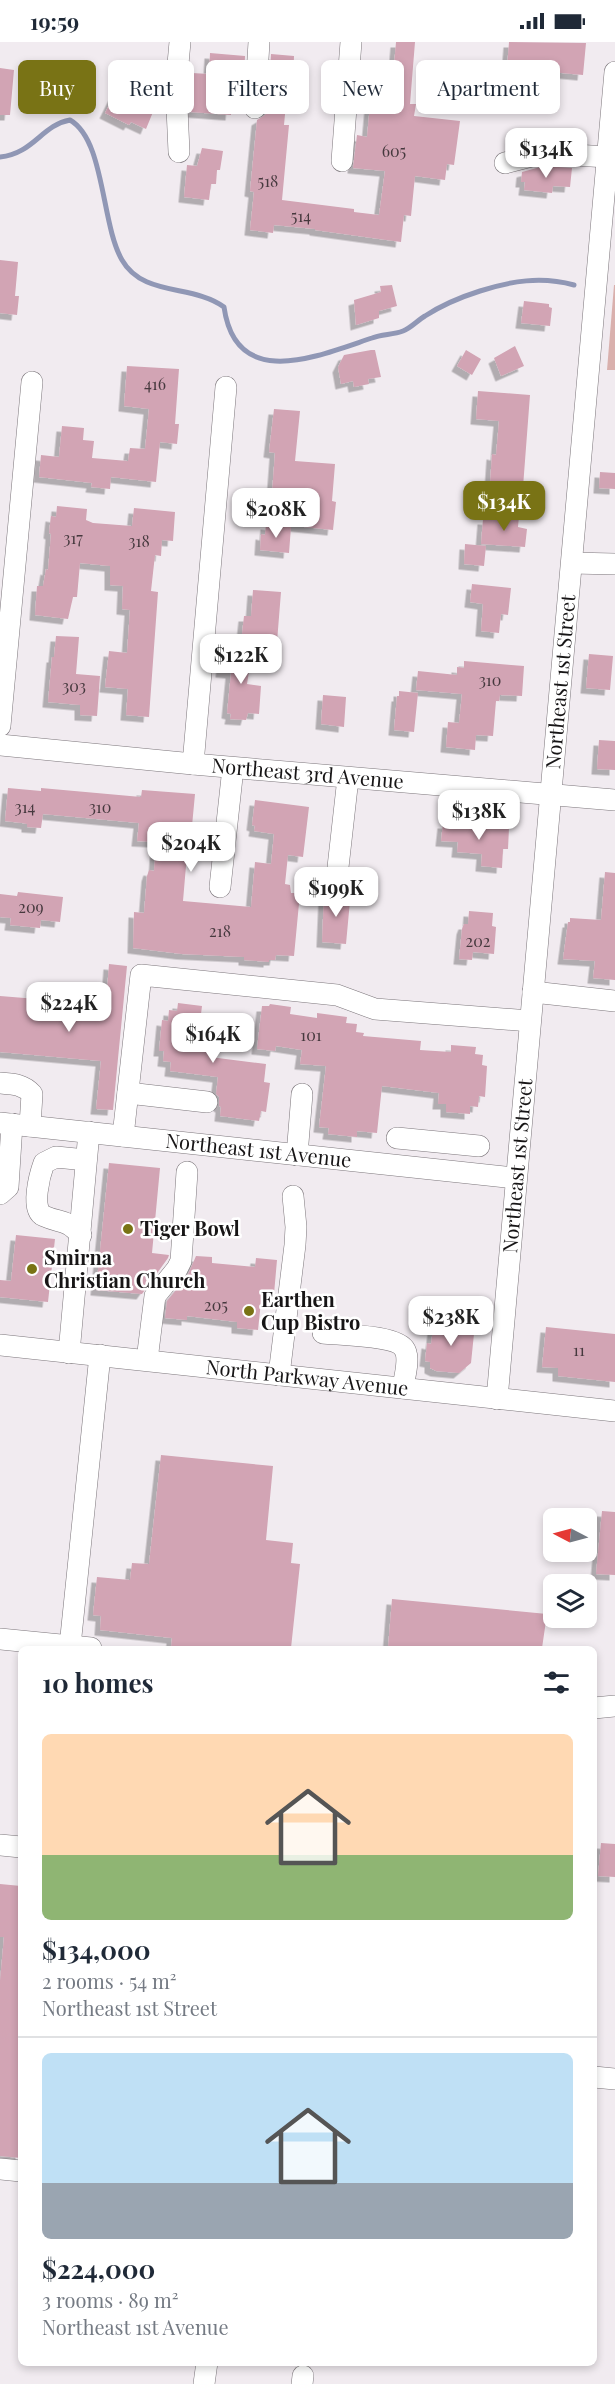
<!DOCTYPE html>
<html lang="en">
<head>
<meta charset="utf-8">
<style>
  :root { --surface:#fff; --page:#f6f6f7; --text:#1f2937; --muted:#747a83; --line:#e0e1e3; --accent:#797315 }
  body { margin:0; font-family:"Playfair Display",serif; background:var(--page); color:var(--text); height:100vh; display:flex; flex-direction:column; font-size:22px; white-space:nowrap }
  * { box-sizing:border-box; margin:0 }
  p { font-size:20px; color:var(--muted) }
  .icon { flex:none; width:33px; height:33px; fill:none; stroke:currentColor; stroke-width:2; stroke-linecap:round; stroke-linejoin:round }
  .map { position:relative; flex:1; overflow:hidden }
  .side { position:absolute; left:18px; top:1604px; width:579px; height:720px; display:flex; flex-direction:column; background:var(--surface); border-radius:9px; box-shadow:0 3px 9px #0003 }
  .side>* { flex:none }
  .banner { position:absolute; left:18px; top:18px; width:579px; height:54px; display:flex; gap:12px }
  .needle { width:39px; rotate:276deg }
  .buttons { position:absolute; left:543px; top:1466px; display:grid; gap:12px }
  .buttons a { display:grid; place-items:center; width:54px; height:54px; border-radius:9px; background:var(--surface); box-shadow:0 3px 9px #0003; font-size:30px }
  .price { position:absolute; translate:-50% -51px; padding:0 14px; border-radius:12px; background:#fff; color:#222; font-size:20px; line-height:39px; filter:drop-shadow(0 2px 3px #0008) }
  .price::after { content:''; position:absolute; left:50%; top:36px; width:18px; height:14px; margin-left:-9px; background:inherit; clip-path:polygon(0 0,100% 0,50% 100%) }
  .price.active { background:var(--accent); color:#fff }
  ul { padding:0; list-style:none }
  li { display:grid; align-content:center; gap:12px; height:318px; padding:0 24px }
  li+li { border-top:2px solid var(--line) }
  li span { display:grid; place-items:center; height:186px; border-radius:9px; color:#555 }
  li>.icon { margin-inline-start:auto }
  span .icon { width:108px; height:108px; fill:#fffc; stroke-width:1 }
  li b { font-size:26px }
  h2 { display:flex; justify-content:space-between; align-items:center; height:72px; padding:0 24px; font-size:26px }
  .tag { padding:0 21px; border-radius:9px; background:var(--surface); box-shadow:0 3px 9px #0003; font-size:21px; line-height:54px }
  .tag.active { background:var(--accent); color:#fff }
  .status { display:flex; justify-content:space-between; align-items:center; height:42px; padding:0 30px; background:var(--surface); direction:ltr }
  .status svg { height:16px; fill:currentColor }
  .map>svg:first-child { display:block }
  .green { fill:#d9b0ad }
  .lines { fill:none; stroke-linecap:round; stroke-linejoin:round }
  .stream { stroke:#9097b5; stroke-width:5 }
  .building { fill:#d2a4b4; filter:url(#shadow) }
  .minor-casing { stroke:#7c767b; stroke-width:22 }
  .minor { stroke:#fff; stroke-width:21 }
  .poi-dot { fill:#797315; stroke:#fff; stroke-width:2 }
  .labels { text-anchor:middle; stroke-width:5; stroke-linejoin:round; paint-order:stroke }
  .number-label { font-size:16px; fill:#46393e }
  .street-label { font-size:20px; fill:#171516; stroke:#fff }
  .poi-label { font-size:20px; font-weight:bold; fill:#171516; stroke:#fff; text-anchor:start }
</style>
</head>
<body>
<div class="status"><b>19:59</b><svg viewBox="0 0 49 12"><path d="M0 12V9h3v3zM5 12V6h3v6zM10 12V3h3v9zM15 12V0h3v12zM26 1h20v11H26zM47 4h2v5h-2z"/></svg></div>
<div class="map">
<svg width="615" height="2342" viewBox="0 0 615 2342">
  <defs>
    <filter id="shadow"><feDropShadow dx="-5.5" dy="5.5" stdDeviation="0" flood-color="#0004"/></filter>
  </defs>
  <rect width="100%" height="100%" fill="#f1ebf0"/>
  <!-- green -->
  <path class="green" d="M614,243H615V328H607Z"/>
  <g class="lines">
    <!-- stream -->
    <path class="stream" d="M0,115C33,112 42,83 70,78C105,98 101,182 122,218C143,255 193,242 224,265C236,350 318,314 372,296C382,292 393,293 403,289C411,286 418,278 425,274C442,263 461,255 480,249C511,239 541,234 574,243"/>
  </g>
  <!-- building -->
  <path class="building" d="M396,0H415L410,62H416L414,74L460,79L454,123L447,122L445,138L415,134L411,174L404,173L401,200L315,188V187L274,183L273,191L250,188L254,150L250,149L257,78L265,73L268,67L271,12L294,14L293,41L288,40L284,83H289L282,158L354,167V170L379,173L385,129L353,126L357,93L367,95L371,52L367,51L369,22L394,24Z
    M509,0L586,1L583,33L507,26Z
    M210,11L245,14L244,37L234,36L231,73L190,70L192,31L209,32Z
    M0,26L14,28L10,73H0Z
    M119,47L142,58L140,63L153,70L146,87L131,80L129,83L105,71L116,49Z
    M202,106L223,109L220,128H217L216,142H211L209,158L184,155L187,123L197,124Z
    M544,124L572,126L570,145L553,144L552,151L524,148L525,140H521L522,130Z
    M0,218L18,220L15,254H19L17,273L0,271Z
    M392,243L397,264L379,269V276L356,283L354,258L381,250L380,244Z
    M524,259L549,262V265L552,266L550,284L521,281Z
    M515,304L524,324L501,334L494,316Z
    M371,308H375L381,335L368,337L369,342L354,345L353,339L341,342L338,325L344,313Z
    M466,308L481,317L472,333L457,324Z
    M127,324L179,327L175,382H179L177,402L160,400L156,440L111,435L110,447L91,445L92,441L39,435L41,413L59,415L62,384L84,386L83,398L94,399L92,416L128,419L130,406L145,407L149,367L124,364Z
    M478,349L530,353L523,445L490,442L492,412L496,413L499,379L476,377Z
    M274,367L300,369L295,419L335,422L332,459L336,460L333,488L294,484L297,453L272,451L275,411L269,410Z
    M600,430L615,431V447L599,446Z
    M57,464L87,467L86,478L93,481L132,484L134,466L175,470L173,499L162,498L161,514L155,513L151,549L158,550L149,675L126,673L128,647L105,645L109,609L127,611L130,568L122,567L123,544L110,543V524L80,521L77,555H73L68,577L35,573L37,544H43L46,527L48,528L51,492L49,491L51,474L56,475Z
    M496,472L519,474L518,485L527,487L525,505L481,502L483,477L496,478Z
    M266,482L291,485L289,511L260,508L261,492L265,493Z
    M465,502L486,504L484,524L464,522Z
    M472,542L511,546L508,573L501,572L499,591L481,589L483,562L470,560Z
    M253,548L281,550L277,600L257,598V602L241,601L244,574H251Z
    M56,594L79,595L76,632L100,634L97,674L80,673V663L48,660L52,615H54Z
    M224,606L252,611L247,642L261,644L259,672L248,671L246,678L230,677L231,672L227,671L231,631L221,630Z
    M589,612L613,614L610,648L586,646Z
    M464,619L524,624L522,654L500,653L499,659H496L493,694L476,693L475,708L446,705L448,680L459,681L462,652L416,648L418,629L457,633V625L464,626Z
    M399,649L418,651L414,690L394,688L397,654H399Z
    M323,653L346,655L344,685L321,682Z
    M599,698L615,699V728L597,727Z
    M8,746L41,749V746L141,755L142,748L195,752L192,784L170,782L168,811L187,812L183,859L251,865L255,820L271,822L274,792L254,789L255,784L252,783L255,758L309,765L303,815L288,813L285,842L290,843L291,851H300L294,914L276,913L275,918H269V920L244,918V915L182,912L133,906L134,870L144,871L147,834L149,828L154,829L156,800L137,799L139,781L43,772L41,786L27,785V782L22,781L5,779Z
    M443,781L509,786L508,807H503L502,826L481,824L482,812L457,810L458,800L441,799Z
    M605,830L615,831V938L593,936L595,919L563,917L568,880H570V876L601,878Z
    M347,848H351L346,902L322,900L324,853H326V850L334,856L341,855Z
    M18,850L63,855L60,880L41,878L40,886L10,883L11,876L0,875V852L17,854Z
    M469,869L493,871L492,884L496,885L494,912L473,910L472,918L459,917L462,887L464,882H468Z
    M109,922L127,924L113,1068L96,1067L101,1019L0,1010V954L37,957L36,966L43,967V970L105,975Z
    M178,961L202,964L201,972L209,973L208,983L214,984L210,1015L266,1022L264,1040L270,1041L266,1070L261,1069L259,1079L220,1074L221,1065L219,1064V1055L216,1052L218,1035L170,1029L171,1020L163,1019L164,1009H159L162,978L168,979L169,968L177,969Z
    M270,962L291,965L290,972L317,976V971L347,975L346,981L357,982L356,990L364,991L363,994L421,999L420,1008L451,1010V1003L476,1005L475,1012L483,1013L482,1023L487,1024L485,1055L479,1054L478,1065L470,1064V1072L446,1070V1062H438L439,1051L382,1044L377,1091L357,1089V1095L328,1092L329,1086L319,1085L326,1024L300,1022L302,1008L276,1004L275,1009L257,1007L262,964H269Z
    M109,1121L160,1126L152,1211L169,1213L168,1216L142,1252L96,1248Z
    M16,1193L55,1197L48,1260L0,1255V1238L11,1239Z
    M196,1214L212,1215V1221L255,1225L256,1216L277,1218L274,1252L262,1250L258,1288L237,1286V1280L187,1274V1278L165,1276L167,1259L187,1235Z
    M434,1279L475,1282L471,1321L459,1331L436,1329L430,1326V1320L425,1319L427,1301L431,1302Z
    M546,1285L615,1292V1340L558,1334V1326L542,1325Z
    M161,1413L273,1424L266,1498L293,1501L291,1521L300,1522L291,1606H171L172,1596L100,1588L101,1574L93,1573L97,1535L130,1538L132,1521L149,1522Z
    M602,1469L615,1470V1533L596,1532Z
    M392,1557L547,1572L542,1606H388Z
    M601,1801L615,1802V1835L598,1834Z
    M0,1842L21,1844V2116L0,2114V1939L4,1895H0Z"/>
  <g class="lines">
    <defs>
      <g id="minor">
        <path d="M255,66L259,0"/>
        <path d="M179,110L176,44L180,0"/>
        <path d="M342,119L351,0"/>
        <path d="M505,121L543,111L607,115"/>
        <path d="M572,521L615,522"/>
        <path d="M0,684L32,340"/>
        <path id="s1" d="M0,703L193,722L615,758"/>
        <path d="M193,722L226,345"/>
        <path d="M336,843L348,736"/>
        <path d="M220,845L233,726"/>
        <path d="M533,950L615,959"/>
        <path d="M0,1041C13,1042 23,1042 32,1052L30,1084"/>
        <path d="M128,1051L207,1060"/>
        <path id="s2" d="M0,1081L515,1136"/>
        <path d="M123,1094L141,933L337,953L375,967L530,979"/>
        <path d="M397,1096L479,1104"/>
        <path d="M297,1113L302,1052"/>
        <path d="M0,1152L8,1145L12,1082"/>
        <path d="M81,1193C65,1176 62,1182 44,1174C30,1168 40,1132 44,1121L56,1115L86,1118"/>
        <path d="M323,1291C340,1293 398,1293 405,1308C410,1318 404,1336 403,1346"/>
        <path id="s3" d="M0,1303L615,1369"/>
        <path d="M69,1311L89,1090"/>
        <path d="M147,1318L155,1254L177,1227L181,1219L187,1130"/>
        <path d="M279,1333L295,1203L296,1185L293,1154"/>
        <path id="s4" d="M497,1357L615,30"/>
        <path d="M0,1597L91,1606"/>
        <path d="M70,1604L100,1313"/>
        <path d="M594,1666L615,1664"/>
        <path d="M0,1803L21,1805"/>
        <path d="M594,2035L615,2037"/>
        <path d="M0,2127L21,2129"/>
        <path d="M204,2342L207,2320"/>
        <path d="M302,2342L303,2334"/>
      </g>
    </defs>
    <!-- minor casing -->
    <use href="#minor" class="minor-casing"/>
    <!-- minor -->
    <use href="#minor" class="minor"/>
  </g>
  <!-- markers -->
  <g class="poi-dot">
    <circle cx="128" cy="1187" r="6"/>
    <circle cx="32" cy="1227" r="6"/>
    <circle cx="249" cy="1269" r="6"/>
  </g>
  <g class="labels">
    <!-- number labels -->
    <g class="number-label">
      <text x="394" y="115">605</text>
      <text x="268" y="145">518</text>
      <text x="301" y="180">514</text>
      <text x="155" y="348">416</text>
      <text x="73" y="502">317</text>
      <text x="139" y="505">318</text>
      <text x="490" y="644">310</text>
      <text x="74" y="650">303</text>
      <text x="25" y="771">314</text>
      <text x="100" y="771">310</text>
      <text x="31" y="871">209</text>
      <text x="220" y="895">218</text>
      <text x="478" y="905">202</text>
      <text x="311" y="999">101</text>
      <text x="216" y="1269">205</text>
      <text x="579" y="1314">11</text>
    </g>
    <!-- street labels -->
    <g class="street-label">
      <text dy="7" stroke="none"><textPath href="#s4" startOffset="720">Northeast 1st Street</textPath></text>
      <text dy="7" stroke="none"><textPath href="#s1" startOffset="309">Northeast 3rd Avenue</textPath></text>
      <text dy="7" stroke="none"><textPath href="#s2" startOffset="260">Northeast 1st Avenue</textPath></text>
      <text dy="7" stroke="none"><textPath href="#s4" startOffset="234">Northeast 1st Street</textPath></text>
      <text dy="7" stroke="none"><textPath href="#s3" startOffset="309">North Parkway Avenue</textPath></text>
    </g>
    <!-- poi labels -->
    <g class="poi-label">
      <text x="140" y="1194">Tiger Bowl</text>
      <text x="44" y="1223">Smirna<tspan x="44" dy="23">Christian Church</tspan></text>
      <text x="261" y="1265">Earthen<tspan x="261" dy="23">Cup Bistro</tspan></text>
    </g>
  </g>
</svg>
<div class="buttons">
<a><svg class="needle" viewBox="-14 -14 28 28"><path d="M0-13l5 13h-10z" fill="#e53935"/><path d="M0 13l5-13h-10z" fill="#747a83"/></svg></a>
<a><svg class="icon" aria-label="layers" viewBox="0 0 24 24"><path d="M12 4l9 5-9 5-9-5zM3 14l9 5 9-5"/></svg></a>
</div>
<b class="price" style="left:546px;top:137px">$134K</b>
<b class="price active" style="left:504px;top:490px">$134K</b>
<b class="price" style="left:276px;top:497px">$208K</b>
<b class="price" style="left:241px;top:643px">$122K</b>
<b class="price" style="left:479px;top:799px">$138K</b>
<b class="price" style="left:191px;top:831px">$204K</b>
<b class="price" style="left:336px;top:876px">$199K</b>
<b class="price" style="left:69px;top:991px">$224K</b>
<b class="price" style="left:213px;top:1022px">$164K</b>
<b class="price" style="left:451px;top:1305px">$238K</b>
<div class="banner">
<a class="tag active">Buy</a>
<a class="tag">Rent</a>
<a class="tag">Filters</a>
<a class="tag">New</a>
<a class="tag">Apartment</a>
</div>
<section class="side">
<h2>10 homes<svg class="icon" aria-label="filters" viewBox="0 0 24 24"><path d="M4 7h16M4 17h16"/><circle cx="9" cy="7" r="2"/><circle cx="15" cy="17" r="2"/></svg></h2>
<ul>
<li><span style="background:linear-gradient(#ffd9b3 65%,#8fb573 0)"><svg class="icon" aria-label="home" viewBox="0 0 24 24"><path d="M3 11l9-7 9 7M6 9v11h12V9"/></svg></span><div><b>$134,000</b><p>2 rooms · 54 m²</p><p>Northeast 1st Street</p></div></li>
<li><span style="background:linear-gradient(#bfe0f5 70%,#9aa5b1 0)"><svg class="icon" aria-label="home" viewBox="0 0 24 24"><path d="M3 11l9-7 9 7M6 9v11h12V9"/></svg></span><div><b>$224,000</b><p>3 rooms · 89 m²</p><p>Northeast 1st Avenue</p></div></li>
</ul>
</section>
</div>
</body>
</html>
